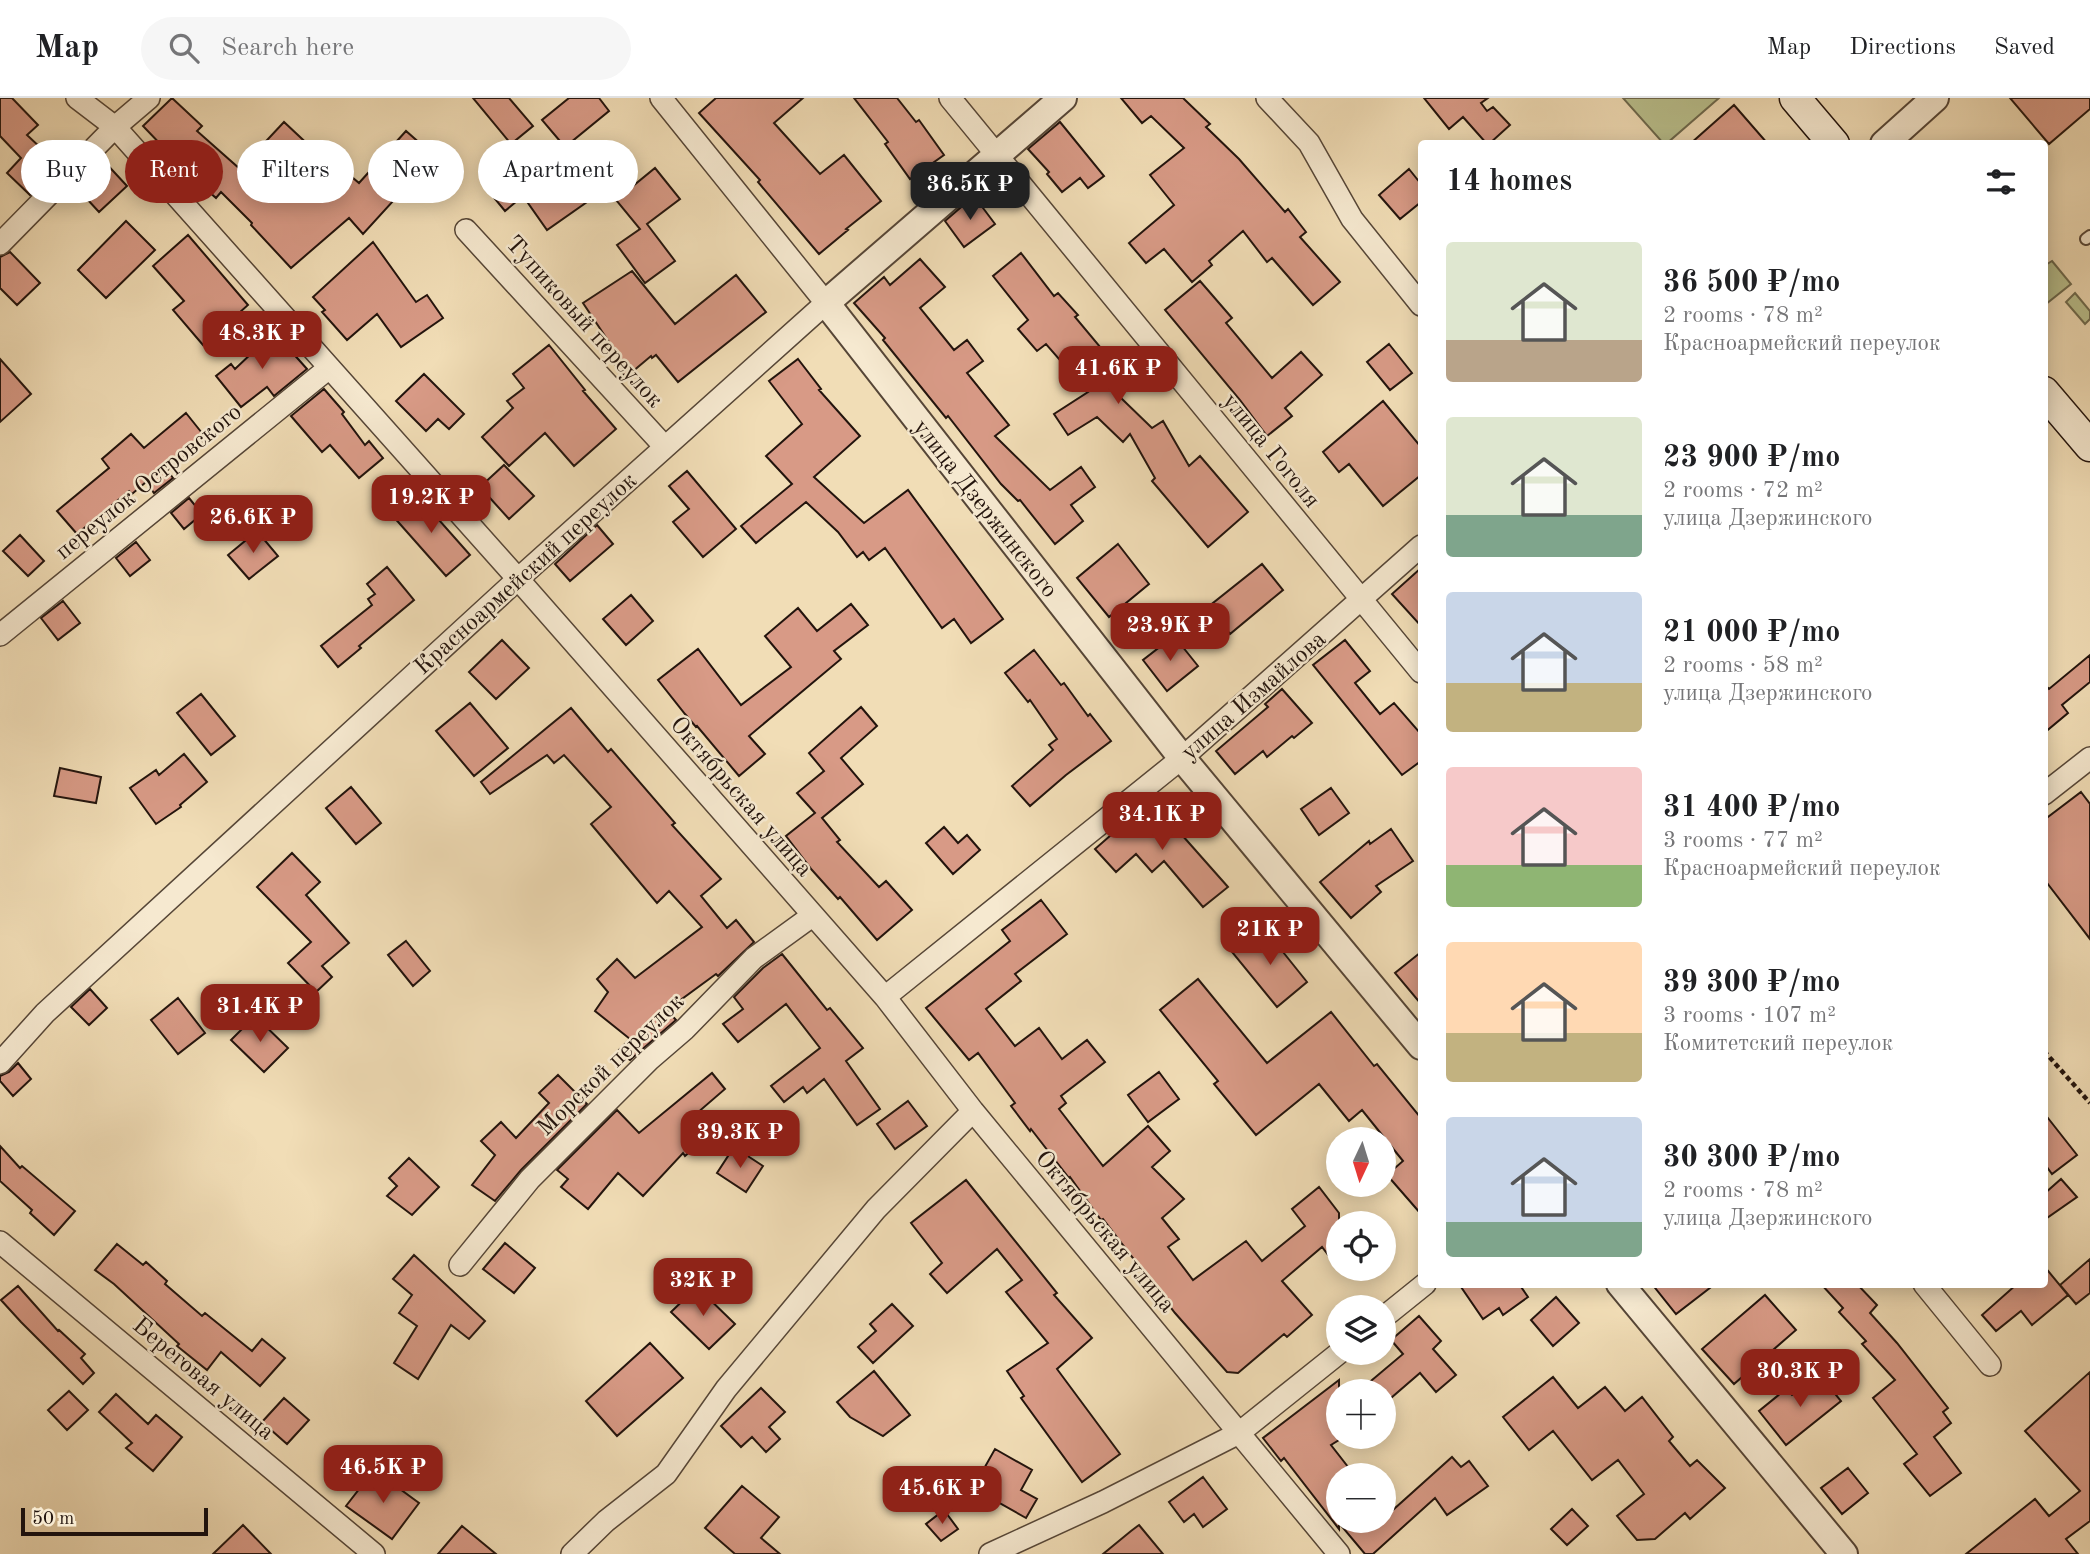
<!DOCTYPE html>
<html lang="en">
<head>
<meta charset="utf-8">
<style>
  :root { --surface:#fff; --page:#f6f6f6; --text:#202124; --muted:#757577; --line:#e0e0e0; --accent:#8f2418 }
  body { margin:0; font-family:"Old Standard TT",serif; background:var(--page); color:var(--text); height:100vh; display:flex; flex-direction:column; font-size:26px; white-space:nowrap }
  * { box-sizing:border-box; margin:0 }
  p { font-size:23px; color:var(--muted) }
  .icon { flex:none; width:38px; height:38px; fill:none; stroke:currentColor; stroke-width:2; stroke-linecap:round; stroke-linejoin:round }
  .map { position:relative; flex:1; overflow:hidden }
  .sheet { position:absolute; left:1418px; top:42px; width:630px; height:1148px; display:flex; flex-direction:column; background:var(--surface); border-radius:7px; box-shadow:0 4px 18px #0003 }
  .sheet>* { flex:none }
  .guide { position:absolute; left:21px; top:42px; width:665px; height:63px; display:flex; gap:14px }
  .needle { width:46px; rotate:184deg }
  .controls { position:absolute; left:1326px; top:1029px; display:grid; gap:14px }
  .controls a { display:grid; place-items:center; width:70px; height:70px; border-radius:50%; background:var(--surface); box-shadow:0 4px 18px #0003; font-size:35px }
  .scale { position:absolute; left:21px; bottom:18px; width:187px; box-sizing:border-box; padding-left:7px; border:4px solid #23140d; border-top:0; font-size:19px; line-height:24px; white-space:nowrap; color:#23140d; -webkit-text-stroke:5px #f6e9d0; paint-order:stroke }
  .price { position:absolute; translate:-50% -60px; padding:0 16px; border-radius:14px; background:var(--accent); color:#fff; font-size:23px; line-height:46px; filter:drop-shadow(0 2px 4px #0008) }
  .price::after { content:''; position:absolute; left:50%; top:42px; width:21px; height:16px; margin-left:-10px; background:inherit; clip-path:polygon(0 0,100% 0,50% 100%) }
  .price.on { background:#222; color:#fff }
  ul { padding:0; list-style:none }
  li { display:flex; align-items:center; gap:21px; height:175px; padding:0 28px }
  li span { display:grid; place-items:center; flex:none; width:196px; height:140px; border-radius:7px; color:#555 }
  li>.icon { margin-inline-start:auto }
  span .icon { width:84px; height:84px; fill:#fffc; stroke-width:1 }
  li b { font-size:30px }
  h2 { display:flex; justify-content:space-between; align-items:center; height:84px; padding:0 28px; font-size:30px }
  .pill { padding:0 24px; border-radius:32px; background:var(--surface); box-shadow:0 4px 18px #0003; font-size:24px; line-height:63px }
  .pill.on { background:var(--accent); color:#fff }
  header { display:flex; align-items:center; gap:42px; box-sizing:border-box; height:98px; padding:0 35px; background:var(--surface); border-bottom:2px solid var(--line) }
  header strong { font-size:33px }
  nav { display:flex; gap:38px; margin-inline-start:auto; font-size:24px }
  .search { width:490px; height:63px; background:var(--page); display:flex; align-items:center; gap:18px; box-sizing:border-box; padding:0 24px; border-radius:38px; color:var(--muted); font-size:26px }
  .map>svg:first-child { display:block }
  .green { fill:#bac18e; stroke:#6e6a4e; stroke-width:2 }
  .building { fill:#d89a86; stroke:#23140d; stroke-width:2 }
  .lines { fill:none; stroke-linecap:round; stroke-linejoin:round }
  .service-casing { stroke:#564637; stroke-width:14 }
  .minor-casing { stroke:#564637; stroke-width:24 }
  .tertiary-casing { stroke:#564637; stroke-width:30 }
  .secondary-casing { stroke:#23140d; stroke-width:33 }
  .path { stroke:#23140d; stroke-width:4.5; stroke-dasharray:5 3.5; stroke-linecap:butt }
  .service { stroke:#f6e9d0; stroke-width:10 }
  .minor { stroke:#f6e9d0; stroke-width:21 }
  .tertiary { stroke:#f6e9d0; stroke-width:26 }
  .secondary { stroke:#f6e9d0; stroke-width:30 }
  .labels { text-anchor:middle; stroke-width:5; stroke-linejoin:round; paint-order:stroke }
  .street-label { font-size:24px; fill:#23140d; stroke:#f6e9d0 }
</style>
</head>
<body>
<header>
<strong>Map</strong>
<div class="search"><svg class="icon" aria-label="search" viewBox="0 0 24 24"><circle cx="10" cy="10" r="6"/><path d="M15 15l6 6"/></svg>Search here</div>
<nav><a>Map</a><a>Directions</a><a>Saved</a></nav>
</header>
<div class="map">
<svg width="2090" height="1456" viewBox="0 0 2090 1456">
  <rect width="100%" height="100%" fill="#f1ddb6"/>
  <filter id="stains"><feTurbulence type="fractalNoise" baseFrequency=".00286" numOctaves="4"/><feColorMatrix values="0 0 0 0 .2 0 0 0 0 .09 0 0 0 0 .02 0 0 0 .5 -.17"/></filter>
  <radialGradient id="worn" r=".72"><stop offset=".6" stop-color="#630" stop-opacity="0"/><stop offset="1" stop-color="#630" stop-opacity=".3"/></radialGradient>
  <!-- green -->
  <path class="green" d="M1623,0H1719L1666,46L1663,45Z
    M2052,163L2071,186L2046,206L2044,203V168Z
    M2075,195L2090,213V221L2085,226L2066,204Z"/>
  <!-- building -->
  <path class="building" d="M0,0H12L38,27L27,37L59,67L30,97L7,75L21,60L0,38Z
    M172,0L202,28L197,33L240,71L284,24L315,53L318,50L359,85L406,33L439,62L408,96L403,92L363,136L349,120L291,170L251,127L252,125L221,94L216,100L189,76L143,28Z
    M473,0H509L533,28L511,46Z
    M569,0H599L609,13L565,49L542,22Z
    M716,0H803L774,25L820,76L844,57L881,103L846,131L848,132L819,156L758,84L760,82L699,15Z
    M854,0H897L916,24L919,22L944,57L910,81L885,46L888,44Z
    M1121,0H1183L1210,26L1206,29L1239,61L1285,114L1288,111L1306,134L1300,139L1340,184L1313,207L1272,160L1267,164L1243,133L1209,163L1212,167L1192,184L1164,151L1146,165L1129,145L1174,107L1150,77L1184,50L1151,18L1142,25Z
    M1424,0H1488L1481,5L1487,13L1493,9L1510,27L1489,46H1487L1463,19L1449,31Z
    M2010,0H2090V11L2049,46Z
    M1734,7L1768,46H1690Z
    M1060,24L1104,78L1088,90L1080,80L1062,94L1047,76L1049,74L1028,51Z
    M102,61L127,88L99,114L75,88Z
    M562,64L580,85L586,81L597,97L547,132L523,98L505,113L486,90L511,70L529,92Z
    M655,70L680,101L647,126L675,163L645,185L617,147L640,131L616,102Z
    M1409,71L1421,86V104L1400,121L1379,97Z
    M974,98L995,126L964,149L945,123Z
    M126,123L155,152L106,200L78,172Z
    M188,137L248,207L203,247L173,212L184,203L153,168Z
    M373,144L416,204L427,197L443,220L401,249L377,216L347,242L322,214L325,212L313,199Z
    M10,154L40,185L17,207L0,190V159Z
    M1021,155L1054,198L1058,195L1078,217L1075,219L1106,256L1089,269L1152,330L1163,323L1189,368L1200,358L1248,414L1208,449L1152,383L1155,380L1130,336L1123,344L1097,319L1068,337L1054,316L1088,294L1046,246L1037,253L1018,231L1028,222L993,178Z
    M920,161L945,189L920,210L954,252L967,242L983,263L967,275L1009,327L995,338L1050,392L1081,369L1095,389L1071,407L1083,423L1055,446L1020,402L1018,403L1001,386L948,318L946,320L883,242L885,240L854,205L884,179L890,187Z
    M632,173L675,226L736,177L766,214L678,284L656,257L652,260L651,258L626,279L601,250L609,244L583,205Z
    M1200,183L1232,220L1226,225L1272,280L1301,254L1322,277L1285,310L1292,318L1267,338L1240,302L1165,212Z
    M274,234L307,271L274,298L267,289L241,309L216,278L231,266L235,271Z
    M1389,246L1412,275L1390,292L1367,264Z
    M549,247L585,292L583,293L616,331L574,368L545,335L509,368L482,339L513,310L507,303L524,290L513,276Z
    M0,261L31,296L0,324Z
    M798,261L821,291L819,292L860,338L814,379L864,425L908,392L1003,521L971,545L954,521L942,530L885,450L869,462L863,454L857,459L838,434L806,404L756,445L741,428L792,386L766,358L802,326L769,283Z
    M424,276L464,316L449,331L438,321L426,333L396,303Z
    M324,291L344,314L342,316L365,347L369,343L383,360L359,380L330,347L322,354L291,318Z
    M1383,303L1421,349V377L1383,408L1349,366L1339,374L1323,354Z
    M186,315L206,340L167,372L173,380L154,395L146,384L132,396L129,393L77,436L57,413L109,370L102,361L131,336L144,350Z
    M504,367L534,398L509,421L480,389Z
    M687,373L736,431L703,459L673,424L689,411L669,388Z
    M416,396L470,457L446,478L392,417Z
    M189,400L202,416L184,431L171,415Z
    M597,427L613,446L570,483L555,466Z
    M257,433L278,458L249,481L228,457Z
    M20,437L44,463L28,478L3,453Z
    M136,444L150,462L130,478L116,460Z
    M1118,446L1149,486L1109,519L1077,480Z
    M1262,466L1283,492L1230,536L1208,509Z
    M387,469L414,502L359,548L361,550L338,569L321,548L372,507L368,501L375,496L367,486Z
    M1421,470V528L1392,496Z
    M631,497L653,523L626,547L603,521Z
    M63,503L80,525L58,542L41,520Z
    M851,506L868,527L834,553L841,561L749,638L765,656L739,678L697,628L696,629L685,616L658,582L698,551L741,607L791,569L765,538L798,510L817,533Z
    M1174,538L1198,568L1167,593L1143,562Z
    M502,542L529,570L496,601L469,574Z
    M1345,542L1370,573L1355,585L1380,616L1394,605L1421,636V663L1402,677L1313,567Z
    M1034,552L1061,587L1064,585L1088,618L1090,616L1111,643L1066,677L1030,708L1012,688L1053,652L1049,647L1057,641L1030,602L1028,604L1005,575Z
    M2090,557V584L2062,607L2068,615L2044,635V586L2049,591Z
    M1282,591L1312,625L1294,640L1292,638L1267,659L1263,653L1235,676L1216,653L1268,609L1265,606Z
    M201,596L235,638L211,657L177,615Z
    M470,605L508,650L474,678L436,633Z
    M861,609L877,628L841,660L863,686L822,720L840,742L837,744L879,789L886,783L912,812L877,842L840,799L838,801L812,772L786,738L815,715L797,695L824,673L809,655Z
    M571,610L608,654L611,651L675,725L672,727L721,781L701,798L727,830L736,822L754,844L718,878L716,876L667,912L676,922L630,962L618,953L630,941L595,913L608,894L597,881L617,861L635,880L702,829L669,793L657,805L591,726L611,709L564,657L554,665L547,657L490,696L481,684Z
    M184,656L207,684L180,707L181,709L156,726L130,690L156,672L159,677Z
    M60,670L101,679L96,705L54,698Z
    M351,689L381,725L356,746L326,710Z
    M1331,690L1349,715L1319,737L1301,711Z
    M2081,694L2090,706V841L2044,781V722Z
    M1151,702L1228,789L1203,809L1164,763L1152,774L1136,756L1116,774L1095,751Z
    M944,729L958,745L967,737L980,752L953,776L926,745Z
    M1391,731L1413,763L1376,788L1381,794L1351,820L1320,784L1369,743L1370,746Z
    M292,755L320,784L306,797L349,845L322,868L332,879L316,894L288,865L311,844L257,789Z
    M1041,802L1067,836L1015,876L1021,883L986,911L1015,948L1039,930L1062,961L1087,942L1105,964L1061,998L1066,1005L1059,1011L1103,1068L1148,1028L1170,1053L1152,1069L1184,1101L1162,1120L1179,1141L1168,1149L1193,1182L1246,1143L1262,1163L1305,1128L1292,1111L1319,1089L1339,1115V1171L1322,1149L1282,1183L1312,1217L1287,1239L1284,1236L1238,1275L1227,1274L1175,1215L1103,1121L1101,1122L1070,1079L1069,1080L1031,1031L1030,1033L1011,1008L1015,1005L978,955L969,962L926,910L1010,843L1002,832Z
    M1263,829L1307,884L1277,909L1232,854Z
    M406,843L430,873L413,888L388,857Z
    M1421,854V906L1395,875Z
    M782,856L827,912L830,910L863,950L846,963L880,1011L857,1027L824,981L807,995L803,989L784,1004L771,988L820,950L786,906L738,944L723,926L743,911L734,899L763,870Z
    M1198,881L1267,965L1331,914L1374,968L1377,966L1421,1020V1116L1387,1077L1403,1063L1362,1012L1349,1023L1319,986L1256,1037L1214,986L1218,983L1160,912Z
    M90,891L107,910L89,927L71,909Z
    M178,900L205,935L178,956L151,922Z
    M255,918L288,950L264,974L231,942Z
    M18,965L31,981L13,998L0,983V978L9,974Z
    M1159,974L1179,1001L1148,1024L1128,997Z
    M712,975L725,991L689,1022L705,1041L685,1058L683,1055L643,1098L618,1075L588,1111L561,1089L568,1081L557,1072L617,1012L639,1035Z
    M558,977L587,1006L521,1072L495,1103L472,1087L495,1057L481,1043L501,1024L516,1040L549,1005L539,995Z
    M908,1003L927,1028L895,1051L877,1026Z
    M2044,1015L2077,1057L2052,1076L2044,1065Z
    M0,1048L20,1070L22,1068L75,1113L54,1137L30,1115L32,1112L0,1083Z
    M734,1049L763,1068L746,1094L717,1075Z
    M409,1060L439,1089L412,1117L387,1098L397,1088L389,1080Z
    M2061,1081L2077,1099L2044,1122V1096Z
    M966,1082L1057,1195L1054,1197L1092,1240L1057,1271L1120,1356L1082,1384L1021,1300L1024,1298L1007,1273L1048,1245L1006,1194L1022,1182L997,1151L947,1195L930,1176L942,1165L911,1125Z
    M505,1145L535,1170L514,1195L483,1171Z
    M117,1146L143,1167L146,1164L167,1183L165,1186L202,1218L205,1215L252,1253L262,1241L285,1260L260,1288L221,1254L207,1272L177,1248L179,1246L114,1186L95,1172Z
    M414,1157L485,1223L469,1241L451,1227L418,1281L394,1265L417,1228L399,1215L412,1197L393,1181Z
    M2090,1161V1195L2076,1206L2060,1187Z
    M2044,1168L2068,1197L2032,1227L2021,1213L1996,1233L1982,1217L2017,1186H2044Z
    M1459,1186H1519L1528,1199L1503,1217L1499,1210L1483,1221Z
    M1652,1186H1715L1676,1216Z
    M1821,1186H1857L1877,1207L1870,1215L1897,1245L1948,1310L1943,1314L1951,1325L1934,1339L1961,1375L1930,1398L1904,1366L1917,1356L1873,1300L1895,1282L1862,1246L1866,1243L1839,1214L1843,1210Z
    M18,1188L58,1233L59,1232L85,1256L81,1260L94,1275L83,1286L21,1224L1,1202Z
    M697,1189L735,1226L709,1251L671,1214Z
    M1765,1197L1796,1232L1734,1286L1702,1251Z
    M1556,1199L1579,1225L1553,1248L1531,1222Z
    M892,1206L913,1228L873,1265L858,1249L876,1233L870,1226Z
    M1419,1218L1441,1243L1433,1251L1456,1277L1436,1294L1420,1275L1384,1306V1293H1359L1403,1256L1391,1242Z
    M650,1245L683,1280L617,1338L586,1303Z
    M874,1273L910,1317L883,1338L850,1319L837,1304Z
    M2090,1274V1423L2066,1441L2078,1456H1966L2035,1401L2049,1418L2080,1393L2025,1333Z
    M1819,1276L1841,1303L1786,1347L1759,1313L1786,1291L1792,1297Z
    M1553,1279L1578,1310L1605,1289L1625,1313L1642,1299L1673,1339L1669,1343L1690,1368L1697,1362L1725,1390L1690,1421L1685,1415L1655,1441L1637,1442L1617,1418L1644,1396L1618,1362L1592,1382L1553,1333L1529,1352L1503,1319Z
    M1339,1282V1342L1331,1347L1352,1374L1348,1377H1339V1423H1384V1420L1452,1359L1461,1369L1469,1363L1488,1388L1447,1417L1435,1400L1373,1456H1365L1339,1425V1431L1284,1360L1281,1363L1263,1340Z
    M761,1290L785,1314L769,1329L780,1341L766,1354L752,1339L741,1349L721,1328Z
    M69,1293L88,1312L67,1332L48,1312Z
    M116,1296L148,1326L156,1317L182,1339L153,1373L126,1350L132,1345L99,1314Z
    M284,1300L309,1322L287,1346L262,1324Z
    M995,1351L1032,1372L1021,1392L1037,1401L1026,1420L973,1390Z
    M1848,1370L1868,1395L1842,1416L1821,1390Z
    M374,1372L419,1405L392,1441L346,1408Z
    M1203,1379L1227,1411L1203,1429L1194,1416L1184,1424L1169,1404Z
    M742,1388L779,1419L761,1440L780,1456H735L705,1430Z
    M1572,1411L1588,1428L1567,1447L1551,1431Z
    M944,1412L958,1431L941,1443L926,1426Z
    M243,1427L271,1456H213Z
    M1139,1427L1163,1456H1103L1131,1433Z
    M462,1428L496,1456H438Z"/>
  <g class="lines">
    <defs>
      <path id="service" d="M2086,141L2090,138"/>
      <path id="minor" d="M77,0L115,29L518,481L885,899L973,1013L1339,1456
        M950,0L1421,574
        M1267,0L1309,45L1352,121L1421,207
        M466,132L665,349
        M0,146L115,29L149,0
        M0,537L329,270
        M2044,696L2090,660
        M885,899L1182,660L1421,448
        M0,965L45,915L518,481L826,205L661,0
        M0,1144L374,1456
        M460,1167L530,1081L649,962L685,931L754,860L812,818
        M1924,1186L1990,1267
        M1384,1219L1425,1186
        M572,1456L606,1423L666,1376L726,1291L876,1111L973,1013
        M990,1456L1103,1404L1239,1335L1339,1255"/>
      <path id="tertiary" d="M1063,0L826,205L1182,660L1421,948
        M1884,46L1935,0
        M1620,1186L1844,1456"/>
      <path id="secondary" d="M1795,0L1834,46
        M2044,294L2090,348"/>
    </defs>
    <!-- service casing -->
    <use href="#service" class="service-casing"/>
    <!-- minor casing -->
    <use href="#minor" class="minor-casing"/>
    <!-- tertiary casing -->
    <use href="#tertiary" class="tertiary-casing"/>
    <!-- secondary casing -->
    <use href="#secondary" class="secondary-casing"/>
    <!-- path -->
    <path class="path" d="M2044,953L2090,1005"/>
    <!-- service -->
    <use href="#service" class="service"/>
    <!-- minor -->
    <use href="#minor" class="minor"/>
    <!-- tertiary -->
    <use href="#tertiary" class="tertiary"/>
    <!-- secondary -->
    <use href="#secondary" class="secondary"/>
  </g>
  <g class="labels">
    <!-- street labels -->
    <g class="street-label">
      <text transform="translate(585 223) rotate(48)" y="8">Тупиковый переулок</text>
      <text transform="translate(1272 352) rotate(51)" y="8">улица Гоголя</text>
      <text transform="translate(148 383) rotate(-39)" y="8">переулок Островского</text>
      <text transform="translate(986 410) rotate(52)" y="8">улица Дзержинского</text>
      <text transform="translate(525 475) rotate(-42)" y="8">Красноармейский переулок</text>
      <text transform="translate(1253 597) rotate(-41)" y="8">улица Измайлова</text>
      <text transform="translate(742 698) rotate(49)" y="8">Октябрьская улица</text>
      <text transform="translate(610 966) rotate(-44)" y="8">Морской переулок</text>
      <text transform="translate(1106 1133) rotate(50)" y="8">Октябрьская улица</text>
      <text transform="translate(204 1280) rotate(40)" y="8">Береговая улица</text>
    </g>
  </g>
  <rect width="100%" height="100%" filter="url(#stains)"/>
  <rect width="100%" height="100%" fill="url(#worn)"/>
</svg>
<div class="controls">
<a><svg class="needle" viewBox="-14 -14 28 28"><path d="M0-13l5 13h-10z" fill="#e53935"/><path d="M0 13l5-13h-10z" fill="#757577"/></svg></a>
<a><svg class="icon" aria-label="locate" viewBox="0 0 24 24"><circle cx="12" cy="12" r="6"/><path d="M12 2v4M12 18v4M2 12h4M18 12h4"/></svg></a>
<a><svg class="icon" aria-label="layers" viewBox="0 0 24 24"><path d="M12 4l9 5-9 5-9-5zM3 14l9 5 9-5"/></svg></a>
<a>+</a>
<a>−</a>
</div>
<div class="scale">50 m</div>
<b class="price on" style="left:970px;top:124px">36.5K ₽</b>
<b class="price" style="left:262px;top:273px">48.3K ₽</b>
<b class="price" style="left:1118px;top:308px">41.6K ₽</b>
<b class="price" style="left:431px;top:437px">19.2K ₽</b>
<b class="price" style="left:253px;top:457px">26.6K ₽</b>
<b class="price" style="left:1170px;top:565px">23.9K ₽</b>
<b class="price" style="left:1162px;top:754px">34.1K ₽</b>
<b class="price" style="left:1270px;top:869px">21K ₽</b>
<b class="price" style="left:260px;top:946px">31.4K ₽</b>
<b class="price" style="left:740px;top:1072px">39.3K ₽</b>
<b class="price" style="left:703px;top:1220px">32K ₽</b>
<b class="price" style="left:1800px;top:1311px">30.3K ₽</b>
<b class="price" style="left:383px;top:1407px">46.5K ₽</b>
<b class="price" style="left:942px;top:1428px">45.6K ₽</b>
<div class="guide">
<a class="pill">Buy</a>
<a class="pill on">Rent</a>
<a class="pill">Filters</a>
<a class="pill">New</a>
<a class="pill">Apartment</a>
</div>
<section class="sheet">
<h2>14 homes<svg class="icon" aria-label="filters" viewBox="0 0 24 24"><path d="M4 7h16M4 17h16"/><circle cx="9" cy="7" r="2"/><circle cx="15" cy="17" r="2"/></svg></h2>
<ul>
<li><span style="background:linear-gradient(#dfe7d0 70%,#b9a48a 0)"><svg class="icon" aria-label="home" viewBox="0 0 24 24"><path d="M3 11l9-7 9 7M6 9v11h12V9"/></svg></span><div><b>36 500 ₽/mo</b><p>2 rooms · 78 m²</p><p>Красноармейский переулок</p></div></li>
<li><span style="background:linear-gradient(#dfe7d0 70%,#7fa58c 0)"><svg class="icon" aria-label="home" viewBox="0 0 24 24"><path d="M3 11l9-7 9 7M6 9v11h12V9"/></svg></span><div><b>23 900 ₽/mo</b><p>2 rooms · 72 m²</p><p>улица Дзержинского</p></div></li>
<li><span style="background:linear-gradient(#c9d6e8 65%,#c2b280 0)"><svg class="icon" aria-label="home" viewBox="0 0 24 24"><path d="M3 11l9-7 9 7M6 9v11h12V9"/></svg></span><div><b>21 000 ₽/mo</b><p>2 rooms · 58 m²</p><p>улица Дзержинского</p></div></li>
<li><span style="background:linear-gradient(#f6c9c9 70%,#8fb573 0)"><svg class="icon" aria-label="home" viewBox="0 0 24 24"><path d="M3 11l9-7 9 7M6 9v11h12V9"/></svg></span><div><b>31 400 ₽/mo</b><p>3 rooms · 77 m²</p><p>Красноармейский переулок</p></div></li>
<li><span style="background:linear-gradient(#ffd9b3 65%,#c2b280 0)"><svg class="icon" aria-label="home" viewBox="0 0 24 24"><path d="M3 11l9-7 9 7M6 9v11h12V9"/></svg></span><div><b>39 300 ₽/mo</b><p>3 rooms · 107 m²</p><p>Комитетский переулок</p></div></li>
<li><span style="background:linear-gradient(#c9d6e8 75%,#7fa58c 0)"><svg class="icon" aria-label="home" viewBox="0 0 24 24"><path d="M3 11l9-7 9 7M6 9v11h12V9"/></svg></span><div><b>30 300 ₽/mo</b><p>2 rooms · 78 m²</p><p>улица Дзержинского</p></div></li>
</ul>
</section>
</div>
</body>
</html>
